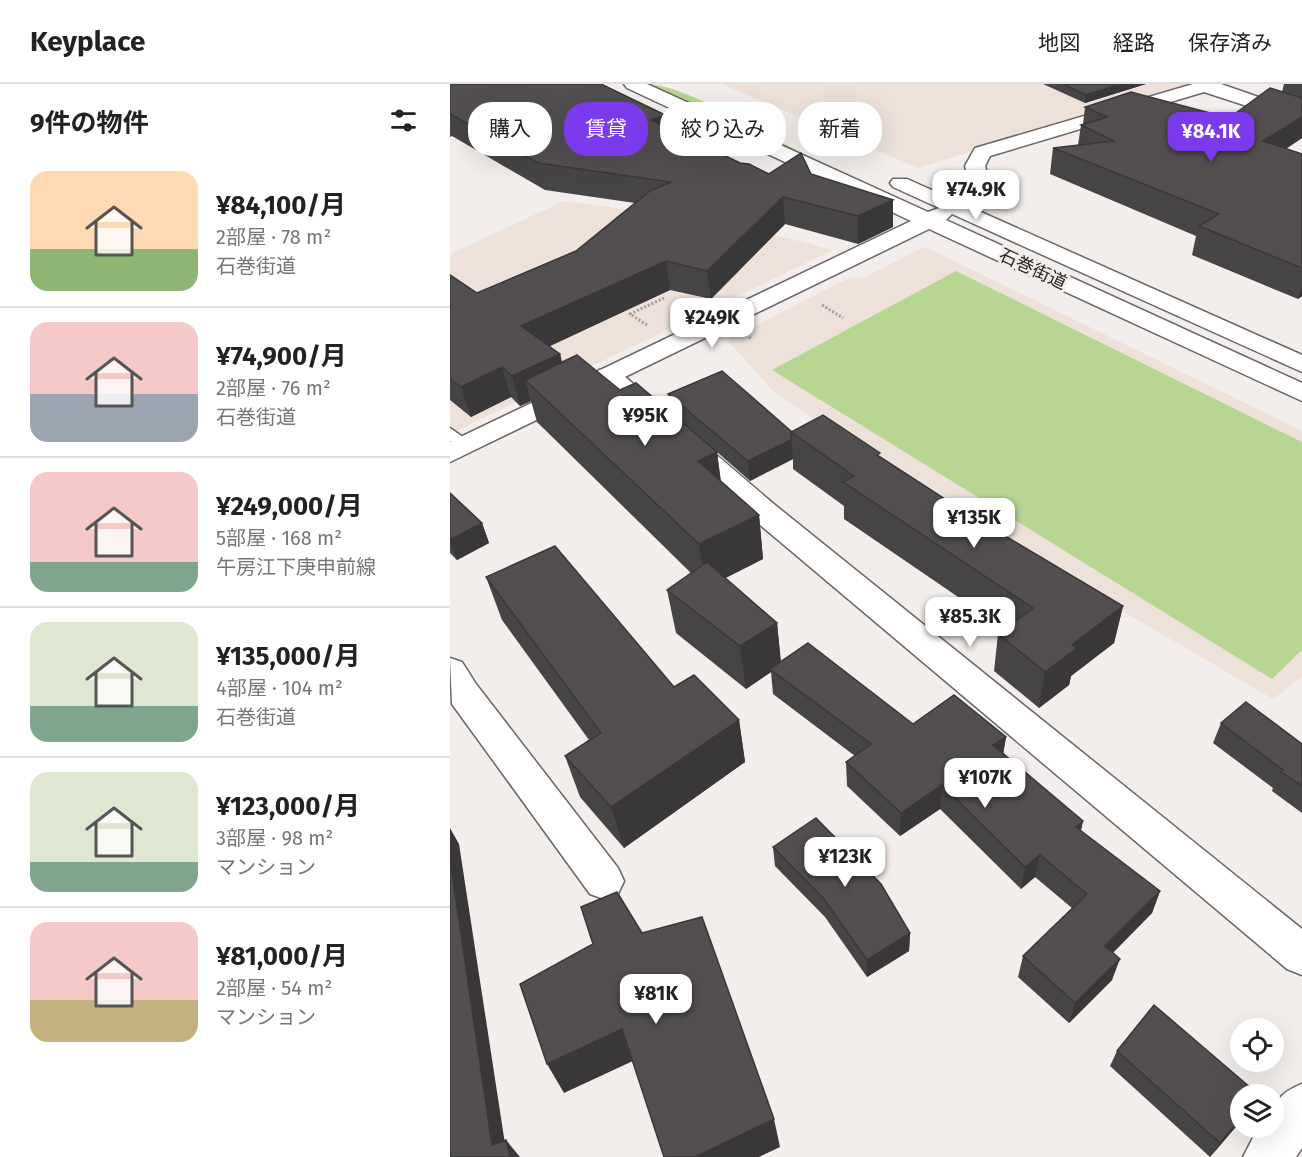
<!DOCTYPE html>
<html lang="ja">
<head>
<meta charset="utf-8">
<style>
  :root { --surface:#fff; --page:#f6f6f6; --text:#222; --muted:#767676; --line:#e0e0e0; --accent:#7c3aed }
  body { margin:0; font-family:"Fira Sans","Noto Sans JP",sans-serif; background:var(--page); color:var(--text); height:100vh; display:flex; flex-direction:column; font-size:22px; white-space:nowrap }
  * { box-sizing:border-box; margin:0 }
  p { font-size:20px; color:var(--muted) }
  .icon { flex:none; width:33px; height:33px; fill:none; stroke:currentColor; stroke-width:2; stroke-linecap:round; stroke-linejoin:round }
  .map { position:relative; flex:1; overflow:hidden }
  .drawer { display:flex; flex-direction:column; background:var(--surface); width:450px }
  .drawer>* { flex:none }
  .top-card { position:absolute; left:18px; top:18px; width:570px; height:54px; display:flex; gap:12px }
  .tools { position:absolute; left:780px; top:934px; display:grid; gap:12px }
  .tools a { display:grid; place-items:center; width:54px; height:54px; border-radius:50%; background:var(--surface); box-shadow:0 6px 24px #0002; font-size:30px }
  .price { position:absolute; translate:-50% -51px; padding:0 14px; border-radius:12px; background:#fff; color:#222; font-size:20px; line-height:39px; filter:drop-shadow(0 2px 3px #0008) }
  .price::after { content:''; position:absolute; left:50%; top:36px; width:18px; height:14px; margin-left:-9px; background:inherit; clip-path:polygon(0 0,100% 0,50% 100%) }
  .price.selected { background:var(--accent); color:#fff }
  ul { padding:0; list-style:none }
  li { display:flex; align-items:center; gap:18px; height:150px; padding:0 30px }
  li+li { border-top:2px solid var(--line) }
  li span { display:grid; place-items:center; flex:none; width:168px; height:120px; border-radius:18px; color:#555 }
  li>.icon { margin-inline-start:auto }
  span .icon { width:72px; height:72px; fill:#fffc; stroke-width:1 }
  li b { font-size:26px }
  h2 { display:flex; justify-content:space-between; align-items:center; height:72px; padding:0 30px; font-size:26px }
  .pill { padding:0 21px; border-radius:24px; background:var(--surface); box-shadow:0 6px 24px #0002; font-size:21px; line-height:54px }
  .pill.selected { background:var(--accent); color:#fff }
  header { display:flex; align-items:center; gap:36px; box-sizing:border-box; height:84px; padding:0 30px; background:var(--surface); border-bottom:2px solid var(--line) }
  header strong { font-size:28px }
  nav { display:flex; gap:33px; margin-inline-start:auto; font-size:21px }
  main { display:flex; flex:1; min-height:0 }
  .map>svg:first-child { display:block }
  .built { fill:#ede1da }
  .green { fill:#b7d692 }
  .lines { fill:none; stroke-linecap:round; stroke-linejoin:round }
  .service-casing { stroke:#6a6663; stroke-width:3 }
  .minor-casing { stroke:#6a6663; stroke-width:3 }
  .tertiary-casing { stroke:#6a6663; stroke-width:3 }
  .path { stroke:#9f9b99; stroke-width:3; stroke-dasharray:2 2; stroke-linecap:butt }
  .service { fill:#fff; fill-rule:evenodd }
  .minor { fill:#fff; fill-rule:evenodd }
  .tertiary { fill:#fff; fill-rule:evenodd }
  .path-bridge { stroke:#9f9b99; stroke-width:3; stroke-dasharray:2 2; stroke-linecap:butt }
  .wall { fill:#474446 }
  .shaded-wall { fill:#3a3739 }
  .building { fill:#534f51; stroke:#3a3739; stroke-width:1.5 }
  .labels { text-anchor:middle; stroke-width:6; stroke-linejoin:round; paint-order:stroke }
  .far-street-label { font-size:18px; fill:#2a2927; stroke:#f3eeeb }
</style>
</head>
<body>
<header>
<strong>Keyplace</strong>
<nav><a>地図</a><a>経路</a><a>保存済み</a></nav>
</header>
<main>
<section class="drawer">
<h2>9件の物件<svg class="icon" aria-label="filters" viewBox="0 0 24 24"><path d="M4 7h16M4 17h16"/><circle cx="9" cy="7" r="2"/><circle cx="15" cy="17" r="2"/></svg></h2>
<ul>
<li><span style="background:linear-gradient(#ffd9b3 65%,#8fb573 0)"><svg class="icon" aria-label="home" viewBox="0 0 24 24"><path d="M3 11l9-7 9 7M6 9v11h12V9"/></svg></span><div><b>¥84,100/月</b><p>2部屋 · 78 m²</p><p>石巻街道</p></div></li>
<li><span style="background:linear-gradient(#f6c9c9 60%,#9aa5b1 0)"><svg class="icon" aria-label="home" viewBox="0 0 24 24"><path d="M3 11l9-7 9 7M6 9v11h12V9"/></svg></span><div><b>¥74,900/月</b><p>2部屋 · 76 m²</p><p>石巻街道</p></div></li>
<li><span style="background:linear-gradient(#f6c9c9 75%,#7fa58c 0)"><svg class="icon" aria-label="home" viewBox="0 0 24 24"><path d="M3 11l9-7 9 7M6 9v11h12V9"/></svg></span><div><b>¥249,000/月</b><p>5部屋 · 168 m²</p><p>午房江下庚申前線</p></div></li>
<li><span style="background:linear-gradient(#dfe7d0 70%,#7fa58c 0)"><svg class="icon" aria-label="home" viewBox="0 0 24 24"><path d="M3 11l9-7 9 7M6 9v11h12V9"/></svg></span><div><b>¥135,000/月</b><p>4部屋 · 104 m²</p><p>石巻街道</p></div></li>
<li><span style="background:linear-gradient(#dfe7d0 75%,#7fa58c 0)"><svg class="icon" aria-label="home" viewBox="0 0 24 24"><path d="M3 11l9-7 9 7M6 9v11h12V9"/></svg></span><div><b>¥123,000/月</b><p>3部屋 · 98 m²</p><p>マンション</p></div></li>
<li><span style="background:linear-gradient(#f6c9c9 65%,#c2b280 0)"><svg class="icon" aria-label="home" viewBox="0 0 24 24"><path d="M3 11l9-7 9 7M6 9v11h12V9"/></svg></span><div><b>¥81,000/月</b><p>2部屋 · 54 m²</p><p>マンション</p></div></li>
</ul>
</section>
<div class="map">
<svg width="852" height="1073" viewBox="0 0 852 1073">
  <rect width="100%" height="100%" fill="#f3eeeb"/>
  <!-- built -->
  <path class="built" d="M272,0H742L468,84Z
    M114,117L279,139L383,166L0,350V170Z
    M472,164L480,165L852,347V593L823,615L534,446L325,309L277,256L401,193L413,194Z"/>
  <!-- green -->
  <path class="green" d="M196,0C233,0 313,49 348,67L343,69Z
    M506,187L852,358V566L822,595L322,286Z"/>
  <g class="lines">
    <defs>
      <path id="service" d="M0,344L20,358L23,361L20,364H10L0,357Z"/>
      <path id="minor" d="M743,0H771L852,28V40L754,8L540,72L535,82L539,97C531,113 519,134 498,128L494,124L513,108L519,97L515,82L525,64Z
        M158,284L167,286L325,421L852,845V891L837,885L303,435L149,298L145,292L149,286Z
        M0,574L12,578L26,600L168,784L174,797L168,810L154,815L140,810L2,620Z
        M852,1000V1064L846,1073H793L808,1044H824C824,1018 827,1010 852,1000Z"/>
      <path id="tertiary" d="M174,0H197L478,128L489,124L443,103L440,99L443,95H457L852,271V288L502,130L496,136L852,299V317L479,145L0,378V358L461,137L177,4Z"/>
    </defs>
    <!-- service casing -->
    <use href="#service" class="service-casing"/>
    <!-- minor casing -->
    <use href="#minor" class="minor-casing"/>
    <!-- tertiary casing -->
    <use href="#tertiary" class="tertiary-casing"/>
    <!-- path -->
    <path class="path" d="M372,221L393,234
      M197,241L180,230L214,214"/>
    <!-- service -->
    <use href="#service" class="service"/>
    <!-- minor -->
    <use href="#minor" class="minor"/>
    <!-- tertiary -->
    <use href="#tertiary" class="tertiary"/>
    <!-- path-bridge -->
    <path class="path-bridge" d="M238,215L302,255"/>
  </g>
  <!-- wall -->
  <path class="wall" d="M0,0L217,44L290,79L319,90H361L443,116V143L408,160L335,140L261,215L220,206L99,262L110,270L112,279L221,329L218,310L342,348L430,373L515,428L673,522L664,559L621,592L619,601L589,624L544,587L548,550L555,545L394,435V422L343,385V375L300,397L267,368L271,397L309,431L313,475L275,494L327,539L331,578L463,640L556,653L553,670L633,737L631,747L710,807L702,829L663,869L662,896L619,939L568,893L573,872L622,824L585,793L571,805L490,725L450,752L397,702L396,678L405,672L323,610L321,588L296,605L226,549L217,506L241,489L87,338L81,317L70,322L61,313L21,333L0,316V191L27,209L126,167L185,119L95,106L2,52L0,53Z
    M593,0H696L635,19Z
    M834,0H852V54L836,65L852,70V212L848,215L742,171L746,152L600,90L603,64L628,61L631,41L633,40L635,23L779,34L832,8Z
    M0,409L32,439L39,459L7,476L0,469Z
    M36,493L224,603L289,636L295,678L174,764L130,713L115,672L139,656L52,536Z
    M771,639L852,660V729L822,707L823,704L763,659Z
    M323,763L460,849L459,867L417,893L375,833L325,782Z
    M667,967L790,1038L760,1073L660,982Z"/>
  <!-- shaded-wall -->
  <path class="shaded-wall" d="M670,0H696L635,19L636,11Z
    M215,31L219,57L201,36Z
    M852,33V54L806,83L813,57Z
    M333,113L335,140L261,215L257,187Z
    M443,116V143L408,160V132Z
    M216,177L220,206L79,272L71,242Z
    M852,202V212L848,215Z
    M110,270L117,299L75,296L81,317L70,322L62,292Z
    M52,283L61,313L21,333L11,303Z
    M341,356L343,375L300,397L298,377Z
    M267,368L272,411L248,377Z
    M309,431L313,475L256,504L249,460Z
    M32,439L39,459L7,476L0,458V456Z
    M673,522L664,559L621,592L619,601L589,624L595,588L622,561Z
    M327,539L331,581L320,585L321,588L296,605L290,562Z
    M289,636L295,678L174,764L161,723Z
    M556,653L552,677L543,661Z
    M492,701L490,725L450,752L451,729Z
    M633,737L627,760L626,743Z
    M0,744L9,760L57,1073L42,1061L0,775Z
    M590,771L585,793L571,805L575,783Z
    M710,807L702,829L648,883L655,862Z
    M460,849L459,867L417,893V876Z
    M670,875L662,896L619,939L625,919Z
    M172,945L185,976L114,1009L97,980Z
    M324,1035L330,1063L309,1073H245Z
    M790,1036V1038L760,1073L770,1059Z
    M56,1056L70,1073H60Z"/>
  <!-- building -->
  <path class="building" d="M0,0H151L215,31L201,36L290,79L299,80L319,90L351,69L361,90L443,116L408,132L333,113L257,187L216,177L71,242L110,270L62,292L52,283L11,303L0,295V191L27,209L126,167L200,107L221,98L88,79L0,30Z
    M613,0H670L636,11Z
    M820,4L852,14V33L813,57L852,70V184L749,142L769,130L603,64L664,57L631,41L657,33L635,23L681,8L779,34Z
    M127,271L170,306L186,299L267,368L248,377L309,431L249,460L75,296Z
    M272,287L342,348H341V356L298,377L218,310Z
    M373,331L430,369L427,371L515,428L673,522L622,561L627,564L595,588L548,550L583,524L393,398L404,392L341,348Z
    M0,409L32,439L0,456Z
    M105,462L224,603L244,591L289,636L161,723L115,672L151,649L36,493Z
    M257,478L327,539L290,562L217,506Z
    M358,559L463,640L504,611L556,653L543,661L633,737L626,743L710,807L655,862L670,875L625,919L573,872L637,810L590,771L575,783L492,701L451,729L396,678L421,660L320,585Z
    M796,618L852,660V702L831,688L833,686L771,639Z
    M366,734L431,800L460,849L417,876L374,815L323,763Z
    M0,775L42,1061L56,1056L60,1073H0Z
    M167,808L192,849L252,833L324,1035L245,1073H214L172,945L97,980L70,900L143,860L131,823Z
    M704,921L809,1011H790V1036L770,1059L667,967Z"/>
  <g class="labels">
    <!-- far-street labels -->
    <g class="far-street-label">
      <text transform="translate(583 185) rotate(25)" y="6">石巻街道</text>
    </g>
  </g>
</svg>
<div class="tools">
<a><svg class="icon" aria-label="locate" viewBox="0 0 24 24"><circle cx="12" cy="12" r="6"/><path d="M12 2v4M12 18v4M2 12h4M18 12h4"/></svg></a>
<a><svg class="icon" aria-label="layers" viewBox="0 0 24 24"><path d="M12 4l9 5-9 5-9-5zM3 14l9 5 9-5"/></svg></a>
</div>
<b class="price selected" style="left:761px;top:79px">¥84.1K</b>
<b class="price" style="left:526px;top:137px">¥74.9K</b>
<b class="price" style="left:262px;top:265px">¥249K</b>
<b class="price" style="left:195px;top:363px">¥95K</b>
<b class="price" style="left:524px;top:465px">¥135K</b>
<b class="price" style="left:520px;top:564px">¥85.3K</b>
<b class="price" style="left:535px;top:725px">¥107K</b>
<b class="price" style="left:395px;top:804px">¥123K</b>
<b class="price" style="left:206px;top:941px">¥81K</b>
<div class="top-card">
<a class="pill">購入</a>
<a class="pill selected">賃貸</a>
<a class="pill">絞り込み</a>
<a class="pill">新着</a>
</div>
</div>
</main>
</body>
</html>
